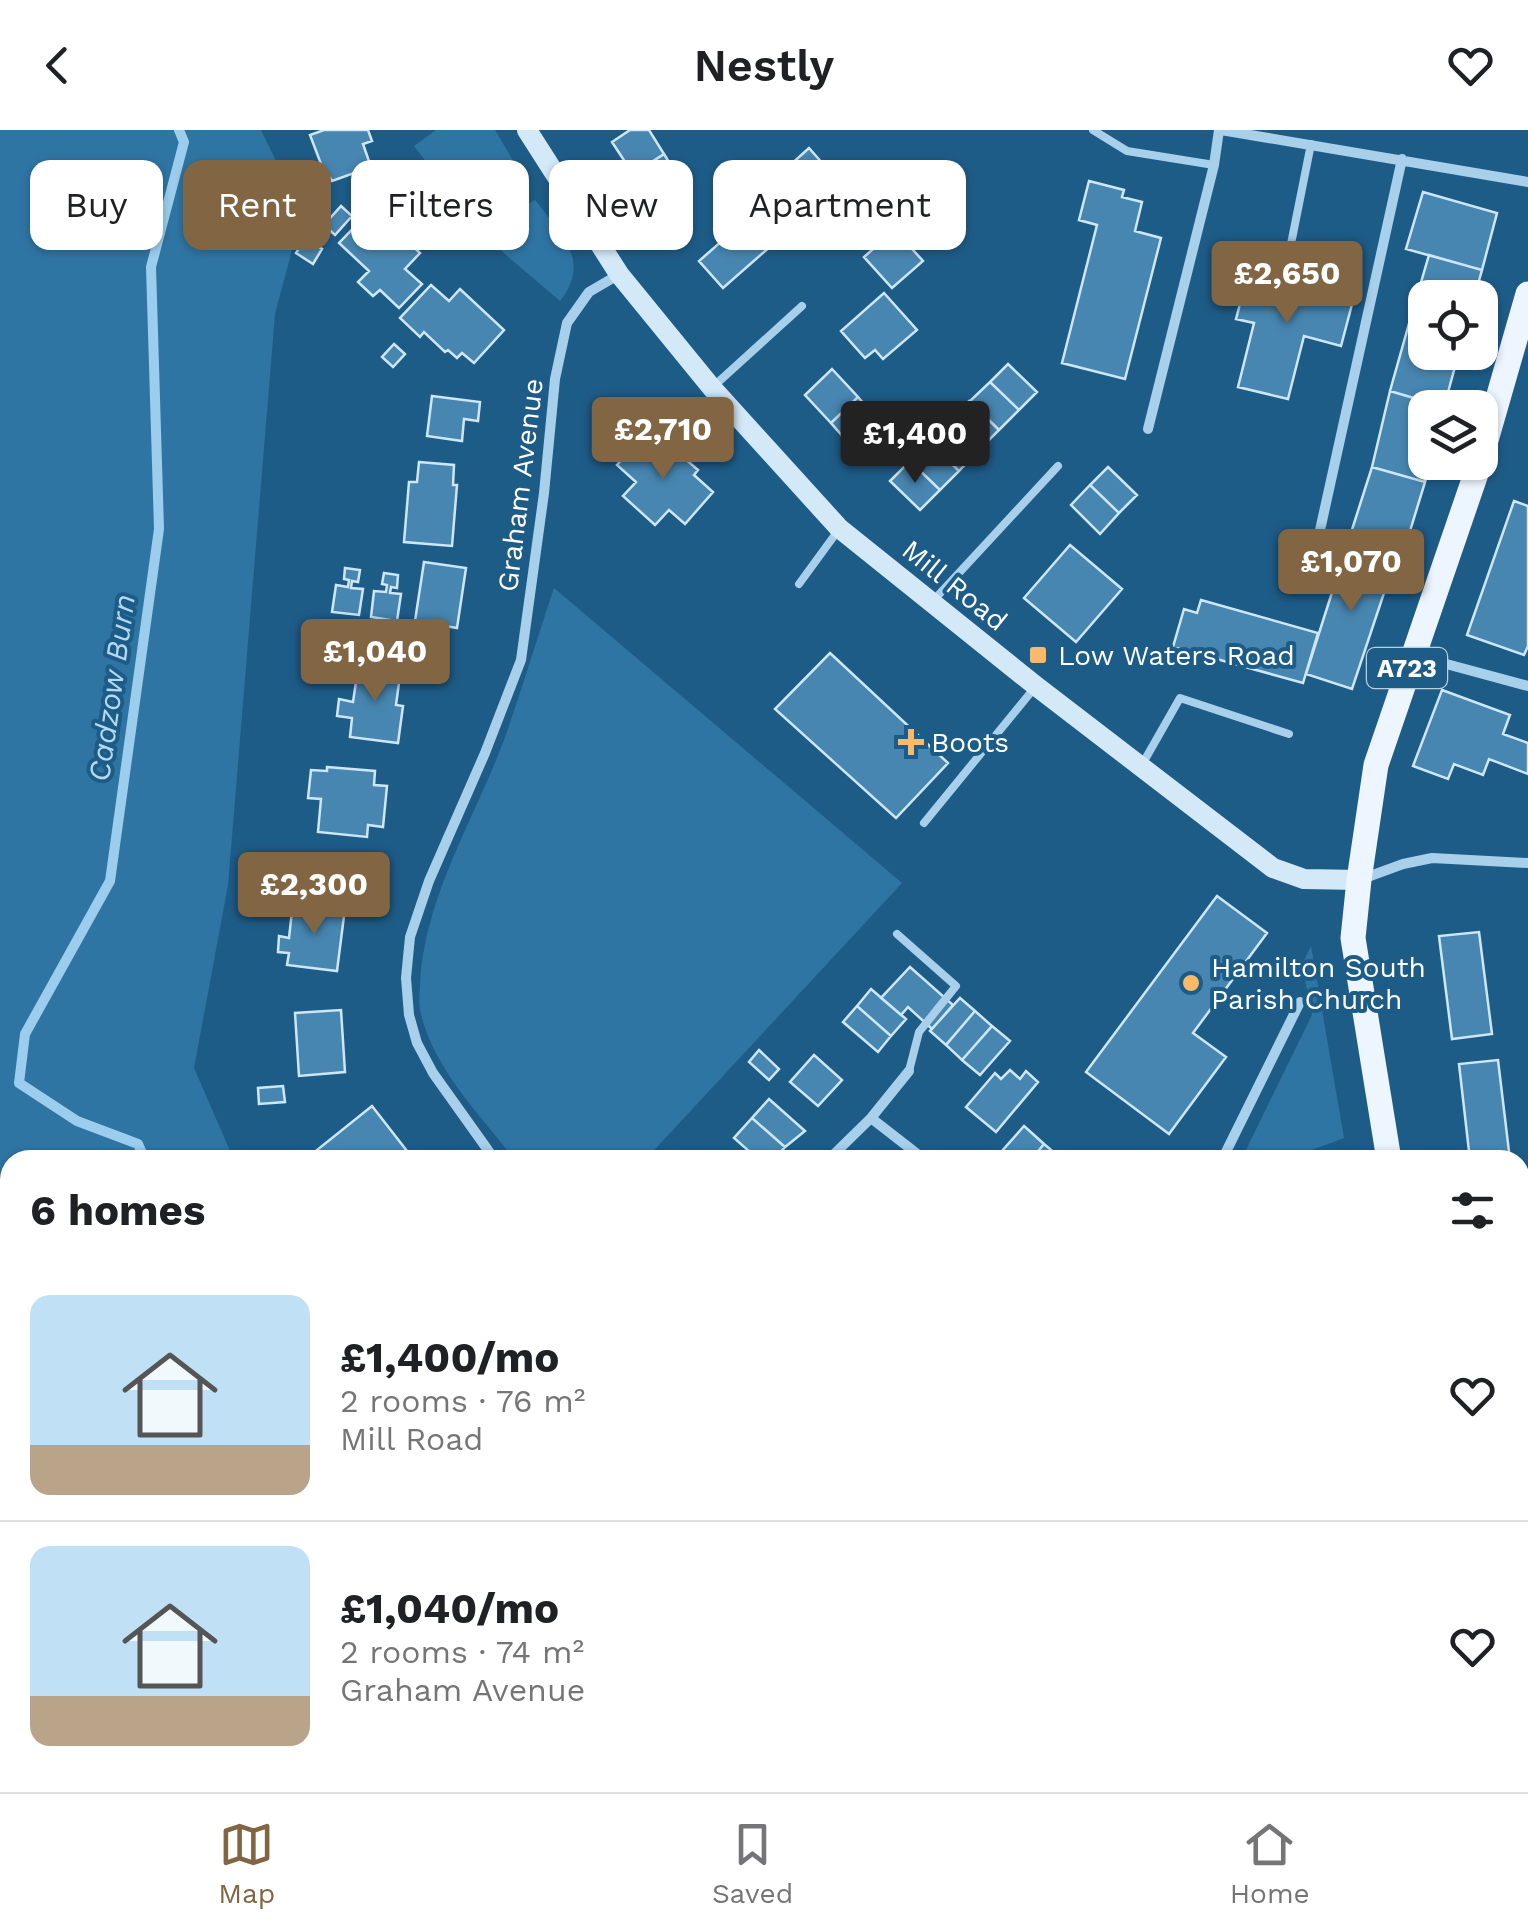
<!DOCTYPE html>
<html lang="en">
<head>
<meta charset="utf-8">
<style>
  :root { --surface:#fff; --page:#f6f6f6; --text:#202124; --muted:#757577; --line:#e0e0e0; --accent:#826643 }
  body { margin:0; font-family:"Work Sans",sans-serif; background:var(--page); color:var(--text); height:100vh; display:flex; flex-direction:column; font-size:38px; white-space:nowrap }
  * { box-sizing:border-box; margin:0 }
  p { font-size:32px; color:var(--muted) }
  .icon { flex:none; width:55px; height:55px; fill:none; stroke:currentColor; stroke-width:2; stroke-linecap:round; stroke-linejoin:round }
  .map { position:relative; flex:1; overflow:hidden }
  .sheet { position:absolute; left:0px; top:1020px; width:1530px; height:642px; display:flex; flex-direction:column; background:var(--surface); border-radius:30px 30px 0 0; box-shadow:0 2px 8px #0004 }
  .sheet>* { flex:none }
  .top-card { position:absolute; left:30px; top:30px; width:1000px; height:90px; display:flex; gap:20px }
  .buttons { position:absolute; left:1408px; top:150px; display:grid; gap:20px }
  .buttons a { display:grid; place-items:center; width:90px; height:90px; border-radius:20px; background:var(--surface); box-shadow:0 2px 8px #0004; font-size:50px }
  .price { position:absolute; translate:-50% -85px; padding:0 22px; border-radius:10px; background:var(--accent); color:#fff; font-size:32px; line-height:65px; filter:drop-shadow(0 2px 5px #0008) }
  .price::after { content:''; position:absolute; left:50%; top:60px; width:30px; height:22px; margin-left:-15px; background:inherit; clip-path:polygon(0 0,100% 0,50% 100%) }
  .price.active { background:#222; color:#fff }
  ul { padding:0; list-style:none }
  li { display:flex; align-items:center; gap:30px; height:250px; padding:0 30px }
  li+li { border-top:2px solid var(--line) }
  li span { display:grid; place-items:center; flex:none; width:280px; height:200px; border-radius:20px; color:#555 }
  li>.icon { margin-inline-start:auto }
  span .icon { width:120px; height:120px; fill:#fffc; stroke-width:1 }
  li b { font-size:42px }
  h2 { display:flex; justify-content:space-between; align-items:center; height:120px; padding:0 30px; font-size:42px }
  .pill { padding:0 35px; border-radius:20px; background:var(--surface); box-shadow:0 2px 8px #0004; font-size:35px; line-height:90px }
  .pill.active { background:var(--accent); color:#fff }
  header { display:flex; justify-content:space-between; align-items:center; height:130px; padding:0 30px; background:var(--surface); font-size:45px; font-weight:600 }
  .tabs { display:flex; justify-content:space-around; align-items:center; height:140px; border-top:2px solid var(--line); background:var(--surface); font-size:28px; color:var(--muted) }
  .tabs a { display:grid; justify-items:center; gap:5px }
  .tabs .active { color:var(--accent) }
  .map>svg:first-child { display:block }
  .green { fill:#2f75a4 }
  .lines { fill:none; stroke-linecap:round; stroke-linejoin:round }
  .stream { stroke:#9ccded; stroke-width:10 }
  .building { fill:#4786b1; stroke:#cde7f8; stroke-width:2.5 }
  .lane { stroke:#a8d0eb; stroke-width:8 }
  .street { stroke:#a8d0eb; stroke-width:10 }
  .secondary { stroke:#d4e9f8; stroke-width:20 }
  .primary { stroke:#edf6fe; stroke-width:25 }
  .poi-dot { fill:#faba68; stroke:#1e5c88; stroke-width:4 }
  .labels { text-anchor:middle; stroke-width:8; stroke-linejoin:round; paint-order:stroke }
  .shield { fill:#1e5c88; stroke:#bccedb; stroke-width:2.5 }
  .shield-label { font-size:25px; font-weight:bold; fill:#fff }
  .street-label { font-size:28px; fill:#fff; stroke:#1e5c88 }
  .poi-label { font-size:28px; fill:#fff; stroke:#1e5c88; text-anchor:start }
  .water-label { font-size:30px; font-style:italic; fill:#b4daf2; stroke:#1e5c88 }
</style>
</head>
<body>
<header><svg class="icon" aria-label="back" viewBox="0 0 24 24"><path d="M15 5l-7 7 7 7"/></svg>Nestly<svg class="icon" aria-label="heart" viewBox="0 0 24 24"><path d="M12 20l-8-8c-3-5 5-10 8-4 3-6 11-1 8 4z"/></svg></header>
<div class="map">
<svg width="1528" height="1662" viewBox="0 0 1528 1662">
  <rect width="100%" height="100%" fill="#1e5c88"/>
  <!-- green -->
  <path class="green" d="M0,0H261L308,97L292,120L275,184L228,755L194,938L234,1030H10V1652H498L505,1662H0Z
    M436,0H495L525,51L470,89L414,16Z
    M535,70C561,104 592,131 560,171L485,107L507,86Z
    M554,458L902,753L645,1030H515C481,986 434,939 421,884C418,874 420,863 420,853C425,766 474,690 504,610C522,560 537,508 554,458Z
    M1311,816L1344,1008L1285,1030H1241L1312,885L1302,835Z"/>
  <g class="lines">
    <!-- stream -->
    <path class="stream" d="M145,1030L138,1014L77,991L19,953L25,904L110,751L159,399L151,137L184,12L179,0
      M467,1652L474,1662"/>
  </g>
  <!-- building -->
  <path class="building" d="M368,0L372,11L363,14L371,37L332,51L321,34L310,5L324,0Z
    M630,0H649L664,24L633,44L612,12Z
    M809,18L860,76L833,100L814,78L723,158L699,131L787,54L779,45Z
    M664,24L682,53L650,72L633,44Z
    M1089,51L1124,60L1122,67L1142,72L1135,101L1161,108L1125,249L1062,233L1097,95L1079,90Z
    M1423,62L1497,83L1482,140L1406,119Z
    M341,76L352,86L335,105L324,95Z
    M373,78L420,123L405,139L422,154L399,178L380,160L373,166L358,152L369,141L339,113Z
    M314,94L323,101L314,114L322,119L313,134L296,123Z
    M895,100L923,131L892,158L864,127Z
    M1429,125L1482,140L1474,168H1425V195L1410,190Z
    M1250,136L1355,163L1341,216L1304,206L1288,269L1238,257L1254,193L1236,189Z
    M431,155L449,171L460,159L504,200L474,233L462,223L457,228L448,220L445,222L424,202L420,207L400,188Z
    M884,163L917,200L883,229L875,220L865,228L841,201Z
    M1410,190L1425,195V222H1459L1444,277L1390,261Z
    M394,214L405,224L393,237L382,227Z
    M1008,234L1037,262L1019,280L990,252Z
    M832,239L858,267L831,293L805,265Z
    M990,252L1019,280L999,300L970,271Z
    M1390,261L1444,277L1425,278V332H1430L1425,352L1372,337Z
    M432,266L480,272L478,291L464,289L462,311L427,306Z
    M858,267L881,293L852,317L831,293Z
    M969,271L999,300L979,320L950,291Z
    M950,291L979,320L959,341L929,312Z
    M647,303L666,320L670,316L698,340L694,345L713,362L685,394L669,380L655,395L623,366L636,352L617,335Z
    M929,312L959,341L940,360L910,331Z
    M910,331L940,360L920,380L890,351Z
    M419,332L454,335L453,355H457L452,416L404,412L409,352H417Z
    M1108,337L1137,365L1119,383L1090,355Z
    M1372,337L1425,352L1403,424L1349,409Z
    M1090,355L1119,383L1100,404L1071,375Z
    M1514,371L1528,376V516L1524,525L1467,505Z
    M1349,409L1397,424L1352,559L1306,544Z
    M1070,415L1122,459L1076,512L1024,468Z
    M424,432L466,438L457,498L415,491Z
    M345,438L360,440L358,452L352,451L351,458L363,459L359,485L332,482L336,455L348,457L349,450L344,449Z
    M384,443L398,445L397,458L391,457L390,463L401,464L397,491L371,487L374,461L386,462L387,455L382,454Z
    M1201,470L1318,503L1303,553L1173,517L1184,479L1197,483Z
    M830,523L948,633L896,688L775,579Z
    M359,532L401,538L396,575L403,576L398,613L350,607L352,588L337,586L339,569L353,572Z
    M1442,560L1510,585L1503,604L1528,613V644L1489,629L1483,645L1454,634L1448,649L1413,636Z
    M327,637L375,641L374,655L387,656L383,697L368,695L367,707L318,702L321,669L308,668L311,640L327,641Z
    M1217,766L1267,803L1193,903L1226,927L1169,1004L1086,942Z
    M293,772L345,778L337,841L287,835L289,823L278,822L279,806L289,808Z
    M1479,802L1492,904L1452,909L1439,806Z
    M910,837L953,875L932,899L908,877L901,885L881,868Z
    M871,859L906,889L891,906L857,876Z
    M960,868L975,881L946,915L930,901Z
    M857,876L891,906L878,922L843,892Z
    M341,880L345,942L299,946L295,883Z
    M975,881L992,896L962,930L946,915Z
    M992,896L1010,911L980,945L962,930Z
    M759,920L779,939L769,950L749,932Z
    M814,925L842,950L818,976L790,952Z
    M1498,930L1510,1030H1470L1459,934Z
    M1010,940L1020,949L1026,941L1038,952L996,1002L966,977L995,943L1001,949Z
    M283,956L285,972L259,974L258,958Z
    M769,969L805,1001L785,1017L752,988Z
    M372,976L414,1030H308L307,1028Z
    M752,988L785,1017L776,1027L779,1030H759L734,1008Z
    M1024,996L1044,1014L1031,1030H994Z
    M1044,1014L1063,1030H1031Z
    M1528,1082V1118H1521L1520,1083Z
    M1528,1169V1284L1520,1285V1170Z
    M1528,1433V1527L1520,1460V1434Z
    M645,1652H692L684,1662H655Z
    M976,1652H1041L1033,1662H988Z"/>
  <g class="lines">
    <!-- lane -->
    <path class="lane" d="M1093,0L1127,21L1214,35
      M1286,139L1311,14
      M715,255L802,176
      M799,454L837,402
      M932,472L1058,336
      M1143,633L1180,568L1289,604
      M924,693L1036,556
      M897,804L956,856L919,902L909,941
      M524,1652L531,1662"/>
    <!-- street -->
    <path class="street" d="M1221,0L1528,52
      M1148,299L1214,35L1219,0
      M1307,459L1402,29
      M1413,525L1528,556
      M1362,749L1403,734L1432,728L1528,733
      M871,988L925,1030
      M495,1030L433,943L417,913L409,885L406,848L410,807L429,751L485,623L521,530L544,363L555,249L567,193L589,162L618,145
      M828,1030L871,988L909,941
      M1222,1030L1300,872
      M889,1662L897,1652"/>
    <!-- secondary -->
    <path class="secondary" d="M527,0L619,144L712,258L839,398L1036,556L1273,738L1304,749L1359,750"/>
    <!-- primary -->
    <path class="primary" d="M1480,331L1528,164
      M1389,1030L1353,808L1359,750L1376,635L1480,332
      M1475,1652L1476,1662"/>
  </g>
  <!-- markers -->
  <g class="poi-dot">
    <rect x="1028" y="515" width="20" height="20" rx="5"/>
    <path d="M906 597h10v10h10v10h-10v10h-10v-10h-10v-10h10z"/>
    <circle cx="1191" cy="853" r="10"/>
  </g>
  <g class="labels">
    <!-- shield labels -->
    <rect class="shield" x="1367" y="518" width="80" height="40" rx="8"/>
    <g class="shield-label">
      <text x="1407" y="547">A723</text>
    </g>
    <!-- street labels -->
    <g class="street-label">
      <text transform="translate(520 355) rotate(-83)" y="10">Graham Avenue</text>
      <text transform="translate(955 455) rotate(39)" y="10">Mill Road</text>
    </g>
    <!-- poi labels -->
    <g class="poi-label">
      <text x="1058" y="535">Low Waters Road</text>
      <text x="931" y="622">Boots</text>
      <text x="1211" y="847">Hamilton South<tspan x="1211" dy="32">Parish Church</tspan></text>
    </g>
    <!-- water labels -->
    <g class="water-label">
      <text transform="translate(112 558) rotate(-82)" y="10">Cadzow Burn</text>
    </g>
  </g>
</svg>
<div class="buttons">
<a><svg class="icon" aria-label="locate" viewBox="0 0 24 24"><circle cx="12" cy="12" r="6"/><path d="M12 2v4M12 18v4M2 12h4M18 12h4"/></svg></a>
<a><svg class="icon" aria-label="layers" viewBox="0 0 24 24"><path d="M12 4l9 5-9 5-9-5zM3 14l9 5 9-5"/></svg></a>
</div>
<b class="price" style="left:1287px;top:196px">£2,650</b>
<b class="price" style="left:663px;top:352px">£2,710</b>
<b class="price active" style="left:915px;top:356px">£1,400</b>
<b class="price" style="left:1351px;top:484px">£1,070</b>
<b class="price" style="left:375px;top:574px">£1,040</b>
<b class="price" style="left:314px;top:807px">£2,300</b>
<div class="top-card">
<a class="pill">Buy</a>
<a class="pill active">Rent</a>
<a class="pill">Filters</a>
<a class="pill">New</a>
<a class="pill">Apartment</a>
</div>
<section class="sheet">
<h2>6 homes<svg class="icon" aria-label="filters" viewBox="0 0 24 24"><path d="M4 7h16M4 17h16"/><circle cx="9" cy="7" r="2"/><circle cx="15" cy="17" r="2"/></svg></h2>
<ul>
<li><span style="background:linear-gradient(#bfe0f5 75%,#b9a48a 0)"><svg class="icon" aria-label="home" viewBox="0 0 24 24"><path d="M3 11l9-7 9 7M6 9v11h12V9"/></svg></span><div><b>£1,400/mo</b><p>2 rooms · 76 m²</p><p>Mill Road</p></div><svg class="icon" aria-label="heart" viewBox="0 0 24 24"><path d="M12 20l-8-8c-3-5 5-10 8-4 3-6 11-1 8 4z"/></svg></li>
<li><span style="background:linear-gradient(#bfe0f5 75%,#b9a48a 0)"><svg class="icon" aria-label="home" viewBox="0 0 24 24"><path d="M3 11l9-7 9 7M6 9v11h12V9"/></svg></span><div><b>£1,040/mo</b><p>2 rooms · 74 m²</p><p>Graham Avenue</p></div><svg class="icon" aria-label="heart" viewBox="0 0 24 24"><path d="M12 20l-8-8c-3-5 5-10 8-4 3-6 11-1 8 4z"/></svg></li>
</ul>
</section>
</div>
<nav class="tabs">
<a class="active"><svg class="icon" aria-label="map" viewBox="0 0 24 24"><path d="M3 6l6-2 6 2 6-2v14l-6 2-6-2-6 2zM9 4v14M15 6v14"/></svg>Map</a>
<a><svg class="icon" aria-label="saved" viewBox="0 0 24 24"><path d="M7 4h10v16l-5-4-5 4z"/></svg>Saved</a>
<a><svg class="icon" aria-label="home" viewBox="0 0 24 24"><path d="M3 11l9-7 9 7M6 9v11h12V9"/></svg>Home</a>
</nav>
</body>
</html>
